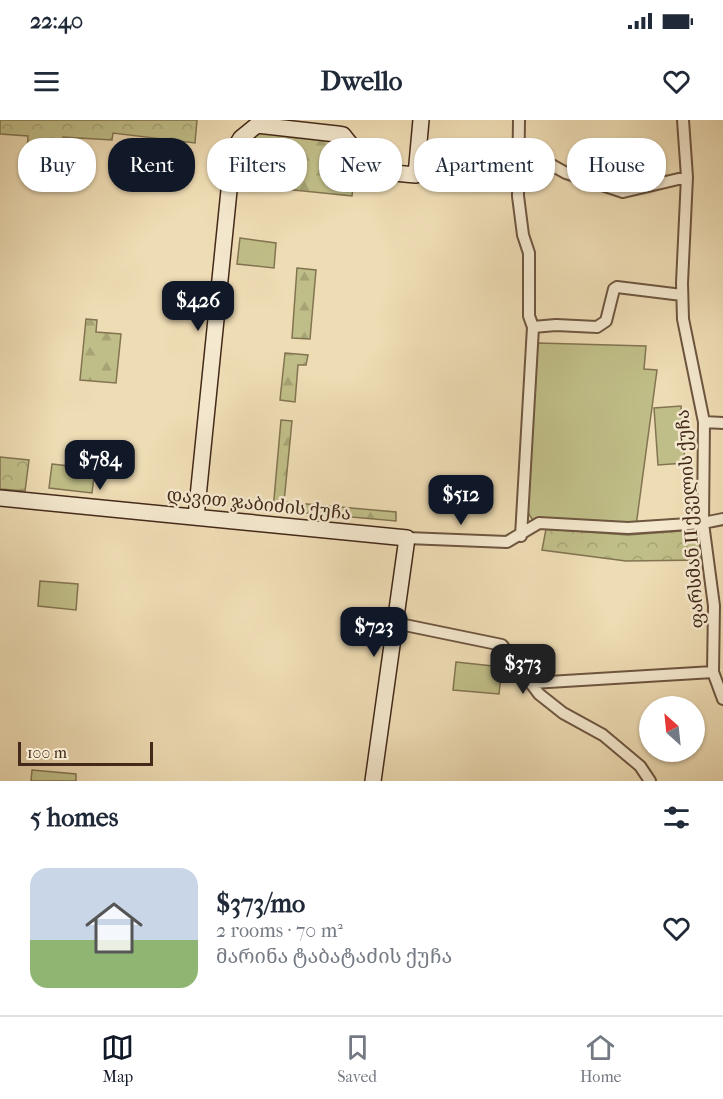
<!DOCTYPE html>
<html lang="en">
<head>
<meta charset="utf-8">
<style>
  :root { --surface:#fff; --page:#f6f6f7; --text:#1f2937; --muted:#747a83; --line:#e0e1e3; --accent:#111827 }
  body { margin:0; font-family:"IM FELL French Canon","Noto Serif Georgian",serif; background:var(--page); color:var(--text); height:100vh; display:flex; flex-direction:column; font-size:22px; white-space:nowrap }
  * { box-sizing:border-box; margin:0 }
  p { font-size:20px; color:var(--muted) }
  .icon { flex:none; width:33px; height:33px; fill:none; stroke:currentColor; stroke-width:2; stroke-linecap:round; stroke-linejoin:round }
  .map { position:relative; height:661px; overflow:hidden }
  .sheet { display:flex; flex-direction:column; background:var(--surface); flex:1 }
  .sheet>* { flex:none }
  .top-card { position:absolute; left:18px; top:18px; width:687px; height:54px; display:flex; gap:12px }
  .needle { width:39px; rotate:333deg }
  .buttons { position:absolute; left:639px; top:576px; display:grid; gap:12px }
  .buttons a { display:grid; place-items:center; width:66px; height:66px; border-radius:50%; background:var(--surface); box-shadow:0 2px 4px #0004; font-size:30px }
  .scale { position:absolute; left:18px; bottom:15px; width:135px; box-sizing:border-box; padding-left:6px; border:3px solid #43291a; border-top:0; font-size:16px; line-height:21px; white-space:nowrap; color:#43291a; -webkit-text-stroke:4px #f4e8ce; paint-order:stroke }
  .price { position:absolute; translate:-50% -51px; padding:0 14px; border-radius:12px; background:var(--accent); color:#fff; font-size:20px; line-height:39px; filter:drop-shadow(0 2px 3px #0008) }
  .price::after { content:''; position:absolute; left:50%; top:36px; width:18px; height:14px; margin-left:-9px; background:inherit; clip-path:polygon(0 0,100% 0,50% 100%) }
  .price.active { background:#222; color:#fff }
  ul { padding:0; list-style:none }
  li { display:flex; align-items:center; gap:18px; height:150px; padding:0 30px }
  li span { display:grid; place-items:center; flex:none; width:168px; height:120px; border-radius:18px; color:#555 }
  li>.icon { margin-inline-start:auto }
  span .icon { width:72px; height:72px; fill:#fffc; stroke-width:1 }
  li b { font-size:26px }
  h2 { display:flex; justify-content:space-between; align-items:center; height:72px; padding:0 30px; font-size:26px }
  .tag { padding:0 21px; border-radius:24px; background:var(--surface); box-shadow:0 2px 4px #0004; font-size:21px; line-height:54px }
  .tag.active { background:var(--accent); color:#fff }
  .status { display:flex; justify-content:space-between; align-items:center; height:42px; padding:0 30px; background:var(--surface); direction:ltr }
  .status svg { height:16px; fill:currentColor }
  header { display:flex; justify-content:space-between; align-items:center; height:78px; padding:0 30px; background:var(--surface); font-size:27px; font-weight:700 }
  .dock { display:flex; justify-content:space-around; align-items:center; height:84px; border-top:2px solid var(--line); background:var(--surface); font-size:16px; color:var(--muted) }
  .dock a { display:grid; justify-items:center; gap:3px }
  .dock .active { color:var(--accent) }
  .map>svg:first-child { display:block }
  .grass { fill:#c0be88; stroke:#827451; stroke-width:1.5 }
  .forest { fill:url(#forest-firs); stroke:#827451; stroke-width:1.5 }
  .park { fill:url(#park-crowns); stroke:#827451; stroke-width:1.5 }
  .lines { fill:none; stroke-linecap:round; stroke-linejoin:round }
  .street-casing { stroke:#6e5640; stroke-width:14 }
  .secondary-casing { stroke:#43291a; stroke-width:18 }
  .street { stroke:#f4e8ce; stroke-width:10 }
  .secondary { stroke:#f4e8ce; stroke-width:15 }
  .labels { text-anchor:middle; stroke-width:5; stroke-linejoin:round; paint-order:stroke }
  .street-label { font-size:18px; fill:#43291a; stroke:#f4e8ce }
</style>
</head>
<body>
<div class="status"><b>22:40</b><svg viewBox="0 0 49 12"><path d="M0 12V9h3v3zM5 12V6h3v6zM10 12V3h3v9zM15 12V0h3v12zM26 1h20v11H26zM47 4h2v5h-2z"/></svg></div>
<header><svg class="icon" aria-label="menu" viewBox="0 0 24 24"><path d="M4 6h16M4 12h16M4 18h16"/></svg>Dwello<svg class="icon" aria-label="heart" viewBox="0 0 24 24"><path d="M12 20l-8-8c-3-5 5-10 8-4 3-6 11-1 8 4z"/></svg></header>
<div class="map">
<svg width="723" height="661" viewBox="0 0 723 661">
  <defs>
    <pattern id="forest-firs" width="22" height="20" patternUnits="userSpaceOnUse" patternTransform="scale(1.5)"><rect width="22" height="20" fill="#c0be88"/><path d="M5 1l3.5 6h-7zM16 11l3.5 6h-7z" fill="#a6a375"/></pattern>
    <pattern id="park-crowns" width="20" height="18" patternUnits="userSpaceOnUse" patternTransform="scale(1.5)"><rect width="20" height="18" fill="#c0be88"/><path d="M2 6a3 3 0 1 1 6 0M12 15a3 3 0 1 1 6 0" fill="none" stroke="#a6a375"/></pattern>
  </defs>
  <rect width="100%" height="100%" fill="#eedcb4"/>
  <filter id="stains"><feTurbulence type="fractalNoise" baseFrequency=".00333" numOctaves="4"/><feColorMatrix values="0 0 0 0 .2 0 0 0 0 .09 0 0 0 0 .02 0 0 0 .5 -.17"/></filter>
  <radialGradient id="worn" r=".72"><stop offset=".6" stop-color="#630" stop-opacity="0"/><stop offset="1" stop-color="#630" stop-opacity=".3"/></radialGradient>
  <!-- grass -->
  <path class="grass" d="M240,118L276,123L274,148L237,144Z
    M538,223L646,226L644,249L657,250L636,406L532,399L527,391Z
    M681,286L685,343L658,345L654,288Z
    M52,344L95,349L92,373L49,368Z
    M40,461L78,464L76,490L38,486Z
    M456,542L502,547L499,574L453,570Z
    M32,650L76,654V661H31Z"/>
  <!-- forest -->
  <path class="forest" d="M255,11L345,20L356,39L352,76L284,69L288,30L242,26Z
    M297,148L316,150L310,219L292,218Z
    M86,199L97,200L96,212L121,214L116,263L80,260Z
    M285,233L308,235L306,245H298L295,282L280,280Z
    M281,300L292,301L284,382L396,392V401L273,390Z"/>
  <!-- park -->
  <path class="park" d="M0,0H197L195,23L113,13L112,20L63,17L62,35L27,33L28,16L0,14Z
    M0,337L29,340L25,371L0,369Z
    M546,409L628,415L695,410L698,411L704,440L626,441L542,430Z"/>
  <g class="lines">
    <defs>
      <path id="street" d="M519,0L518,76L523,115L529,133V196L533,207L521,416
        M683,0L687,57L682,163L683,199L704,302L703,403L714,486L713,552L723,579
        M518,36L546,42L566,53L623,72L687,57
        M416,55L518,64
        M533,207L556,205L597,207L606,201L614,169L617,167L682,175
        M704,302L723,303
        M407,418L507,422L539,403L628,408L703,403L723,399
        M395,503L502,525L539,574L563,593L603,615L640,646L650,661
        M532,563L713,552"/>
      <path id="secondary" d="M0,378L407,418L373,661
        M196,397L233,31L241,18L257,5L337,14L343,15C372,51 370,51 416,55L421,0"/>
    </defs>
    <!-- street casing -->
    <use href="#street" class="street-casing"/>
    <!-- secondary casing -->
    <use href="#secondary" class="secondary-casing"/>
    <!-- street -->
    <use href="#street" class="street"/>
    <!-- secondary -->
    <use href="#secondary" class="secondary"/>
  </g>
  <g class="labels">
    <!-- street labels -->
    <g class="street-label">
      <text transform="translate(259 384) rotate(6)" y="6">დავით ჯაბიძის ქუჩა</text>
      <text transform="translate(690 399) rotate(-94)" y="6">ფარსმან II ქველის ქუჩა</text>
    </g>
  </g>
  <rect width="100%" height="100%" filter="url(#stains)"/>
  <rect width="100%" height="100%" fill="url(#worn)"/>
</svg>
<div class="buttons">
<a><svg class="needle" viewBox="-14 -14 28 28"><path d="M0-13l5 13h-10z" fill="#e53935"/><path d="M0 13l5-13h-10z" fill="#747a83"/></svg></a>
</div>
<div class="scale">100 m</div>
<b class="price" style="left:198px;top:212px">$426</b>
<b class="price" style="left:100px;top:371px">$784</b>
<b class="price" style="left:461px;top:406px">$512</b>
<b class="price" style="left:374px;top:538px">$723</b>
<b class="price active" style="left:523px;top:575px">$373</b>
<div class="top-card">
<a class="tag">Buy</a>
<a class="tag active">Rent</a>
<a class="tag">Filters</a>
<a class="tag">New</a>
<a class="tag">Apartment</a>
<a class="tag">House</a>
</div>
</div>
<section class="sheet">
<h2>5 homes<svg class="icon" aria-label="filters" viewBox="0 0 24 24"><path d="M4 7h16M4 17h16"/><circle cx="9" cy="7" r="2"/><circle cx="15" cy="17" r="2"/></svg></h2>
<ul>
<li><span style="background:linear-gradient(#c9d6e8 60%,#8fb573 0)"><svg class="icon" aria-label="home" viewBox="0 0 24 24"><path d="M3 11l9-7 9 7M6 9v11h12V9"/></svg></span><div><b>$373/mo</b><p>2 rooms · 70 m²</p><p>მარინა ტაბატაძის ქუჩა</p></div><svg class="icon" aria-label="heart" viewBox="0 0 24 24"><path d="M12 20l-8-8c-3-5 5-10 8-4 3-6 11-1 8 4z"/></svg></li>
</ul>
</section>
<nav class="dock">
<a class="active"><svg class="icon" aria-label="map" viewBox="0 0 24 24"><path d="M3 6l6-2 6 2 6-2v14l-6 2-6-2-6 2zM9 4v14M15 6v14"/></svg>Map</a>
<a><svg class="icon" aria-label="saved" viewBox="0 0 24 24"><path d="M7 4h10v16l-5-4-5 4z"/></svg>Saved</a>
<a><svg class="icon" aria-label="home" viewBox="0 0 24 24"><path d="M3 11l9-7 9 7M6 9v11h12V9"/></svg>Home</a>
</nav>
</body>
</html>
